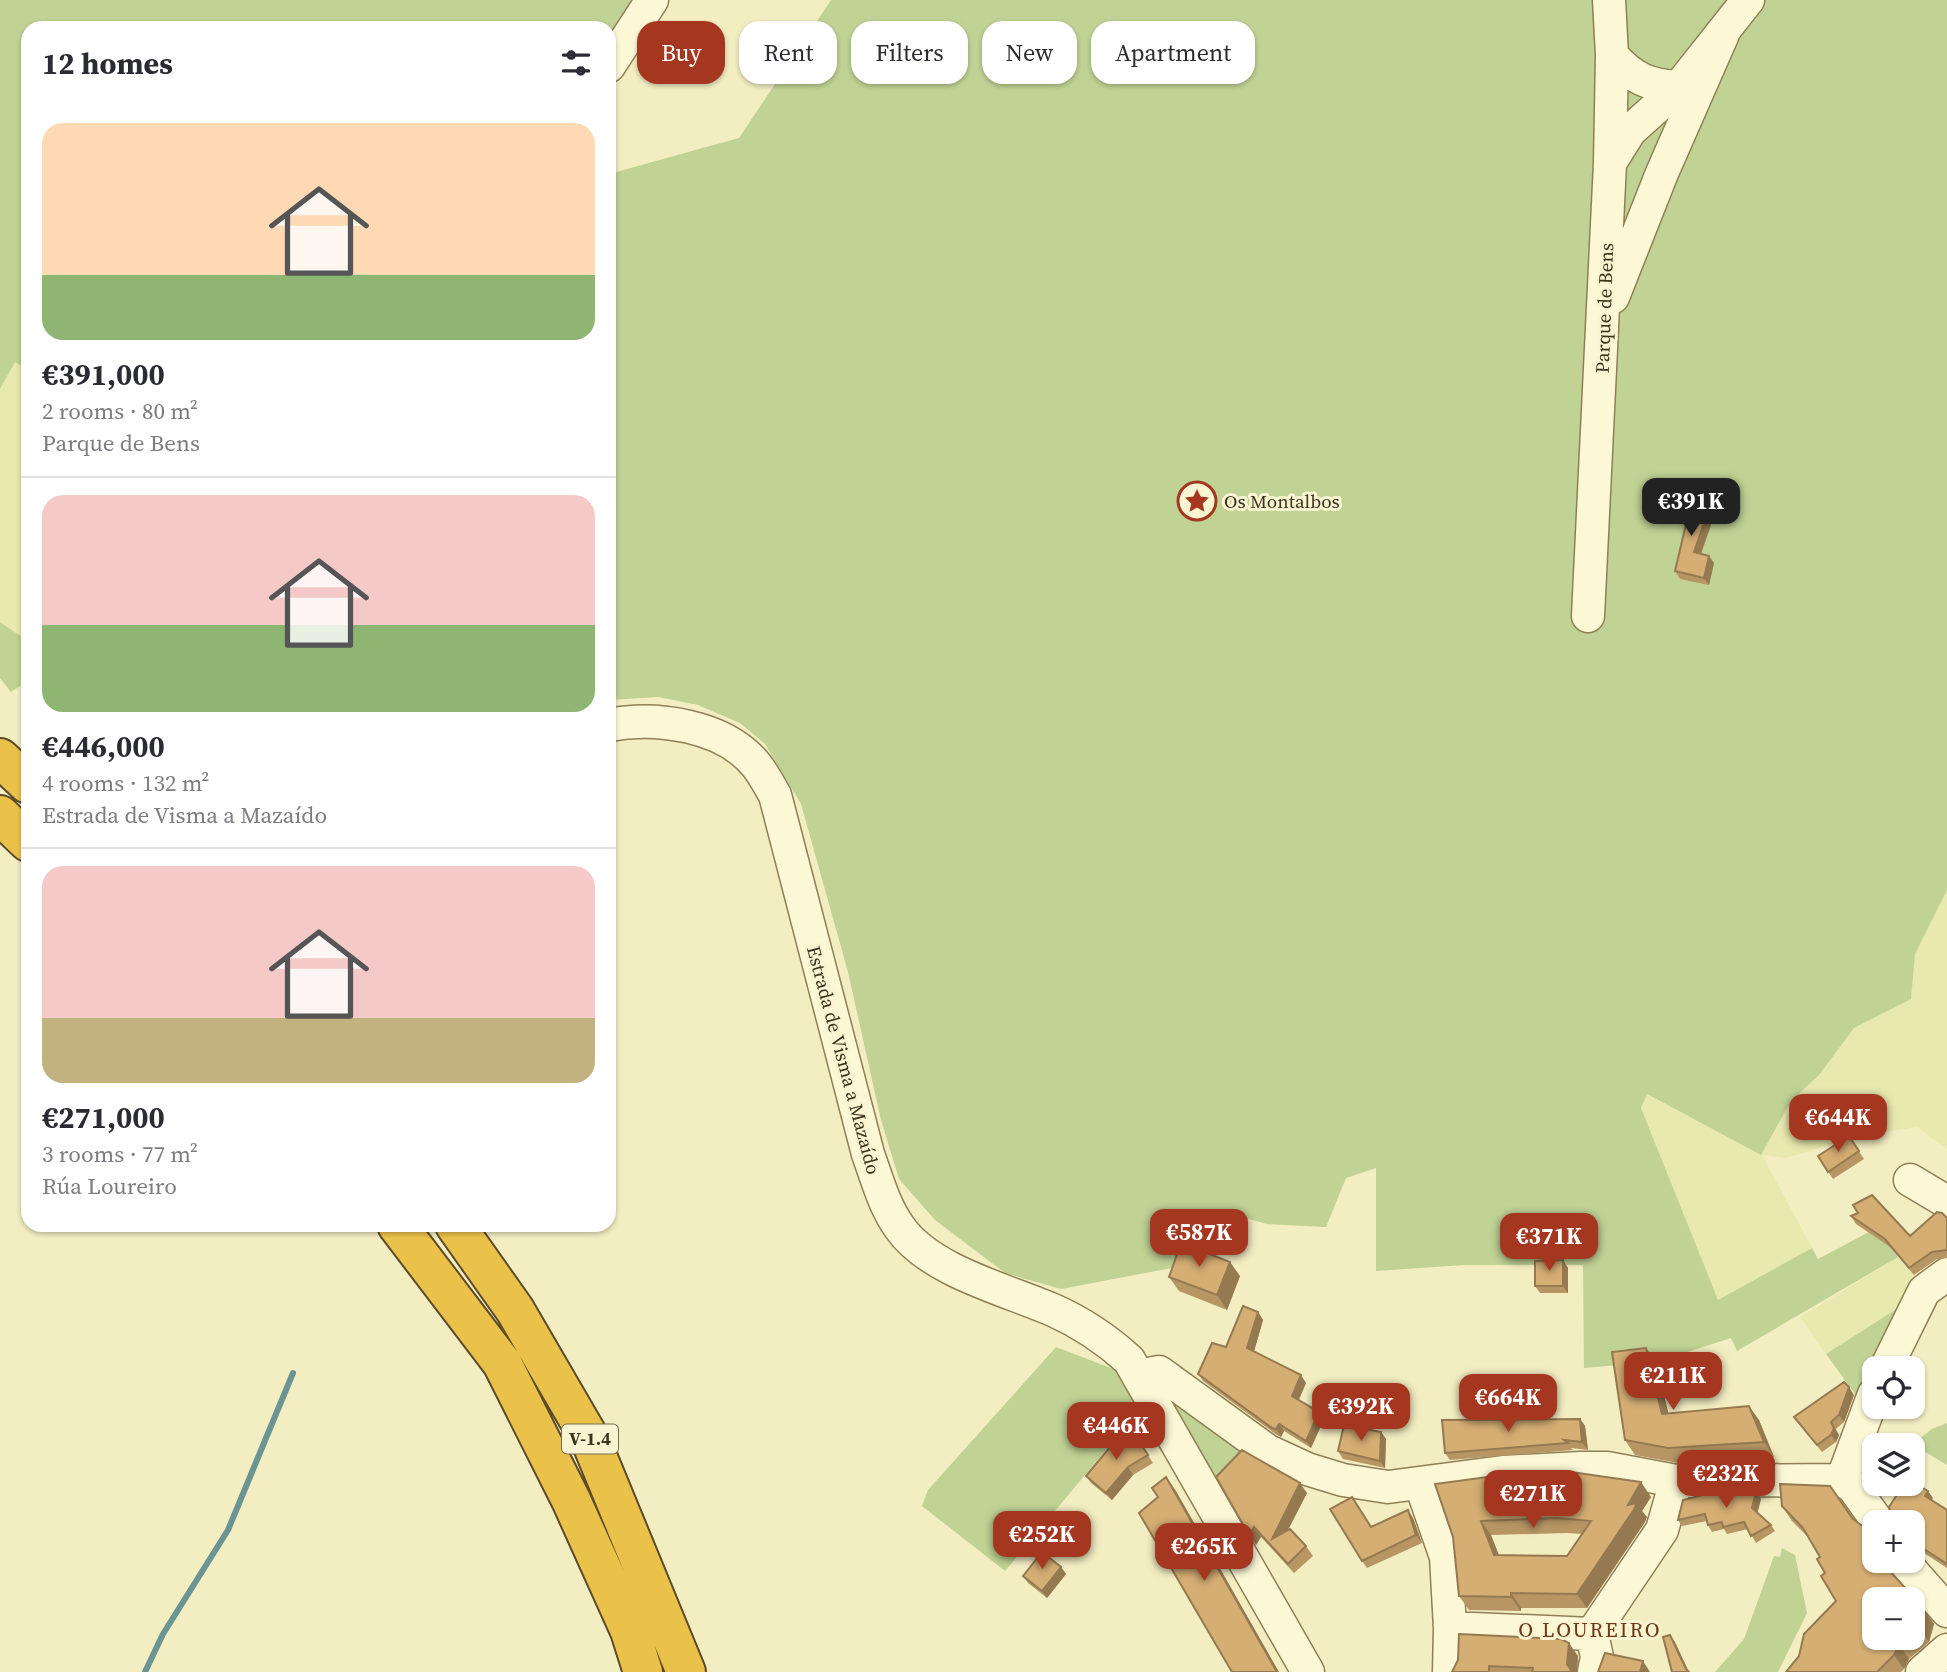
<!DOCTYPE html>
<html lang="en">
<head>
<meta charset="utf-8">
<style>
  :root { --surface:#fff; --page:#f7f7f7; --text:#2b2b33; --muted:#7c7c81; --line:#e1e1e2; --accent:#a53720 }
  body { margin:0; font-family:"Source Serif 4",serif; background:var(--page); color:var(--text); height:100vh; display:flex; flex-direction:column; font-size:26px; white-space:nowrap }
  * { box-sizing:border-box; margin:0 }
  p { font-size:23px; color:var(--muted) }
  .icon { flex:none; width:38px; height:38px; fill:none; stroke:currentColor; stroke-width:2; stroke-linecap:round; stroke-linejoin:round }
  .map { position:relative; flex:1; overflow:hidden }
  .drawer { position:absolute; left:21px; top:21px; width:595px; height:1211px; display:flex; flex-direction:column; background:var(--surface); border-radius:21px; box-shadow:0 2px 5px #0004 }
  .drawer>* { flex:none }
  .guide { position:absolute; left:637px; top:21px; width:665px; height:63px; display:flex; gap:14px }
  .fabs { position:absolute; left:1862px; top:1356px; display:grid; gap:14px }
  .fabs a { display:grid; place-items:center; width:63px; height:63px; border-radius:14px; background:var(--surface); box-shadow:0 2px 5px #0004; font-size:35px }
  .price { position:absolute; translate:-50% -60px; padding:0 16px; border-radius:14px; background:var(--accent); color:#fff; font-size:23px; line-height:46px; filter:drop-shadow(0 2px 4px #0008) }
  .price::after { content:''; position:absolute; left:50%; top:42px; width:21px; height:16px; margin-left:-10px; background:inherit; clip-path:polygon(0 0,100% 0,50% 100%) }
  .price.selected { background:#222; color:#fff }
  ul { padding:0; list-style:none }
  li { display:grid; align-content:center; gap:14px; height:371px; padding:0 21px }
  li+li { border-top:2px solid var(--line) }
  li span { display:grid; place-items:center; height:217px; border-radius:21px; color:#555 }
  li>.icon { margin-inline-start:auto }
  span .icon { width:126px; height:126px; fill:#fffc; stroke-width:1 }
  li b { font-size:30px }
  h2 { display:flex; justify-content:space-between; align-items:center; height:84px; padding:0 21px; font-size:30px }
  .tag { padding:0 24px; border-radius:21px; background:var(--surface); box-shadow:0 2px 5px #0004; font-size:24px; line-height:63px }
  .tag.selected { background:var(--accent); color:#fff }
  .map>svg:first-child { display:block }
  .farmland { fill:#e8e9ae }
  .green { fill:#c0d294 }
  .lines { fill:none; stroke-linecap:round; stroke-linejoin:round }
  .stream { stroke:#6a9592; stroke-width:6 }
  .minor-casing { stroke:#8f7f57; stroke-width:35 }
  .highway-casing { stroke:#5c4b2b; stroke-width:42 }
  .minor { stroke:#fcf8d6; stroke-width:32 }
  .highway { stroke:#ebc249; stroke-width:38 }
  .wall { fill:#b79664; fill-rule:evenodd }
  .shaded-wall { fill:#957a51 }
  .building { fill:#d5ae74; stroke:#957a51; stroke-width:2; fill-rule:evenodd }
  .labels { text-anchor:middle; stroke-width:6; stroke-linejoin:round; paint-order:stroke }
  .shield { fill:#f9f5d2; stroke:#756c53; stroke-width:2 }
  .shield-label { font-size:18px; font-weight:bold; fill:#3d321c }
  .street-label { font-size:19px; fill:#3d321c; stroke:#f9f5d2 }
  .poi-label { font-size:19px; fill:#3d321c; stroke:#f9f5d2; text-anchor:start }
  .neighbourhood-label { font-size:21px; letter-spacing:2px; fill:#6f3917; stroke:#f9f5d2 }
</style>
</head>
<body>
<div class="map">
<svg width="1947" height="1672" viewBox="0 0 1947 1672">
  <rect width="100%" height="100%" fill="#f3edc2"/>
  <!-- farmland -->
  <path class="farmland" d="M15,361L28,370V641L0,622V390Z
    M1947,890V1149L1917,1127L1864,1135L1786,1158L1762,1155L1812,1248L1718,1301L1641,1108L1646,1094L1761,1155L1791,1101L1819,1075L1854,1028L1911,999L1915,954Z
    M1898,1257L1923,1286L1915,1297L1826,1354L1800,1317Z"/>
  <!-- green -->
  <path class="green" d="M0,0H637L609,43V28H28V370L15,362L0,389Z
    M831,0H1947V890L1915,954L1911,999L1854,1028L1819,1075L1791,1101L1761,1155L1647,1094L1641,1108L1718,1300L1812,1248L1818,1259L1869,1232L1891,1247L1898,1257L1737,1351L1731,1338L1656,1362L1584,1368L1583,1265H1464L1376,1271V1168L1346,1178L1326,1227L1267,1224L1227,1213L1214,1236L1172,1268L1061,1289L1005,1273L935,1220L899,1179L881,1120L848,972L801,804L765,744L740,723L698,705L658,697L609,700V174L739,138Z
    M0,622L28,641V681L11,692L0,678Z
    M1898,1308L1874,1368V1382L1863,1405L1826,1354Z
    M1056,1347L1124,1373L1144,1404L1005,1571L922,1506L928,1490Z
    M1160,1382L1256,1448L1236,1476L1221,1488Z
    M1947,1423V1465L1912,1444L1932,1429Z
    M1782,1548L1795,1555L1807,1613L1778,1672H1715L1744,1639L1774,1556L1780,1557Z"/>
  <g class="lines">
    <!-- stream -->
    <path class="stream" d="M145,1672L163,1634L228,1530L293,1373"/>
    <defs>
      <path id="minor" d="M1612,55C1632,78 1649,86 1679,87L1748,0
        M609,66L652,0
        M1610,163L1630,131L1679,87
        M1613,297L1662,173L1723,34
        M1588,616L1610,163L1612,55L1609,0
        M609,725C656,716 725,725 757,766C764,775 769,785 775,795L868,1154C877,1179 884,1206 900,1228C930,1271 1007,1290 1053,1310C1080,1322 1107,1340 1129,1360L1308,1672
        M1910,1180L1947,1202
        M1886,1368L1924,1291L1947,1274
        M1138,1376L1159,1372L1268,1451L1307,1469L1343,1480L1388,1487L1503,1472L1581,1468H1607L1676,1481L1842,1480L1853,1487L1878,1522
        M1842,1480L1874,1394
        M1421,1485L1446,1557L1450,1628L1449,1672
        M1903,1561L1947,1611
        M1450,1628L1592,1634
        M1594,1672L1597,1657L1592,1634L1662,1530L1676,1481
        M1922,1672L1947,1650"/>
      <path id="highway" d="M0,758L28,784
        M0,815L28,842
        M397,1225L502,1363L571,1500L630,1631L643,1672
        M455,1225L515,1310L590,1439L686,1672"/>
    </defs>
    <!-- minor casing -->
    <use href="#minor" class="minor-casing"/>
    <!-- highway casing -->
    <use href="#highway" class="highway-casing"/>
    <!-- minor -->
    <use href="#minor" class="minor"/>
    <!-- highway -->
    <use href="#highway" class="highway"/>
  </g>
  <!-- wall -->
  <path class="wall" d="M1709,508L1714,516L1701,554L1714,563L1709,585L1680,579L1675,571L1686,525L1677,522L1672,514Z
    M1849,1136L1864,1159L1833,1179L1818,1156Z
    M1851,1216L1910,1236L1947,1218V1258L1937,1259L1914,1275L1890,1247L1856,1224Z
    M1563,1260L1568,1268V1293H1540L1535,1286Z
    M1240,1276L1227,1310L1179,1291L1169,1277Z
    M1258,1312L1263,1320L1254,1351L1306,1383L1299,1400L1319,1412L1324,1419L1311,1448L1284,1431L1281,1437L1277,1435L1203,1381L1198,1374Z
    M1656,1362L1668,1413L1759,1420L1774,1457L1678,1463L1635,1455L1625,1440Z
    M1854,1395L1844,1422L1836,1429L1839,1435L1836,1442L1822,1452L1794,1417Z
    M1580,1419L1585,1426L1588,1450L1571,1448L1573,1450L1450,1460L1445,1453Z
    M1381,1432L1386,1439L1385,1468L1343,1459L1338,1451Z
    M1139,1441L1153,1463L1133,1475L1112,1500L1091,1483L1086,1476Z
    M1242,1450L1307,1493L1288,1530L1306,1546L1313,1556L1294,1573L1261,1537L1256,1545Z
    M1435,1484L1651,1497L1642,1511L1647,1517L1645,1522L1587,1608H1521V1611L1469,1610L1459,1596L1453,1537ZM1567,1533L1582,1534L1567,1556L1499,1555L1491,1535Z
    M1933,1498L1932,1500L1947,1510V1568L1913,1546V1522Z
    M1761,1499L1757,1513L1771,1525L1775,1531L1756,1543L1748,1529L1727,1534L1724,1529L1712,1532L1708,1525L1707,1521L1682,1526L1678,1520Z
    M1782,1506L1874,1561H1886L1885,1564L1886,1567L1934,1624L1929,1642L1909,1659L1904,1669L1901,1672H1786L1799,1656L1836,1601L1825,1573L1820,1557L1809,1538L1792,1521ZM1913,1600V1638H1874Z
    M1408,1510L1413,1518L1422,1543L1367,1568L1362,1561L1371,1527Z
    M1061,1567L1066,1574L1047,1598L1028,1583L1023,1576Z
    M1578,1656L1577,1672H1452L1458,1660Z"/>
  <!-- shaded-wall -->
  <path class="shaded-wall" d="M1709,508L1714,516L1699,559L1694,552Z
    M1709,556L1714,563L1709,585L1704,578Z
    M1563,1260L1568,1268V1293L1563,1286Z
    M1230,1262L1240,1276L1227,1310L1217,1295Z
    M1258,1312L1263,1320L1253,1355L1247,1348Z
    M1646,1348L1656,1362L1672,1428L1662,1414Z
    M1301,1375L1306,1383L1297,1403L1292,1396Z
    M1849,1387L1854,1395L1844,1422L1839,1415Z
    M1749,1406L1759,1420L1774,1457L1764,1442Z
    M1319,1412L1324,1419L1311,1448L1306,1441Z
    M1580,1419L1585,1426L1588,1450L1582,1442Z
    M1831,1422L1839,1435L1836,1442L1831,1435Z
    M1279,1424L1284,1431L1281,1437L1276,1429Z
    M1381,1432L1386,1439L1385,1468L1380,1461Z
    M1128,1467L1133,1475L1112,1500L1106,1493Z
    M1166,1477L1176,1491L1279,1672H1277Z
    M1641,1482L1651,1497L1642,1511L1647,1517L1645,1522L1587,1608L1577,1594Z
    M1300,1483L1307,1493L1278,1549L1272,1539Z
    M1928,1491L1933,1498L1930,1503L1925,1496Z
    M1756,1492L1761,1499L1757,1515L1752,1508Z
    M1408,1510L1413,1518L1422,1543L1416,1535Z
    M1481,1521L1491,1535L1504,1569L1494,1555Z
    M1254,1527L1261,1537L1256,1545L1249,1535Z
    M1061,1567L1066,1574L1047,1598L1042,1591Z
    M1511,1593L1521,1608V1611L1511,1597Z
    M1924,1609L1934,1624L1929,1642L1918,1627Z
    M1670,1635L1675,1642L1689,1672L1686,1669Z
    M1569,1643L1578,1656L1577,1672H1572L1567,1664Z
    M1899,1644L1909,1659L1904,1669L1894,1655Z
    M1643,1661L1650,1672H1640Z"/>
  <!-- building -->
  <path class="building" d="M1677,498L1709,508L1694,552L1709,556L1704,578L1675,571L1687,520L1672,514Z
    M1849,1136L1859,1151L1828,1172L1818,1156Z
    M1872,1195L1910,1236L1937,1212L1942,1213L1947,1218V1250L1932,1252L1909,1268L1885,1239L1851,1216L1858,1213L1853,1205Z
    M1181,1243L1230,1262L1217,1295L1169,1277Z
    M1563,1260V1286H1535V1261Z
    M1243,1306L1258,1312L1247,1348L1301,1375L1292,1396L1319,1412L1306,1441L1279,1424L1276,1429L1272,1428L1198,1374L1212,1343L1226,1347Z
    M1646,1348L1662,1414L1749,1406L1764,1442L1668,1448L1625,1440L1612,1352Z
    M1844,1382L1849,1387L1839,1415L1831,1422L1834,1428L1831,1435L1817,1445L1794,1417Z
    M1580,1419L1582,1442L1564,1440L1568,1443L1445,1453L1442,1420Z
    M1344,1425L1381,1432L1380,1461L1338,1451Z
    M1134,1434L1148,1455L1128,1467L1106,1493L1086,1476L1110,1447Z
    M1242,1450L1300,1483L1272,1539L1290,1529L1306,1546L1288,1564L1254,1527L1249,1535L1216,1477Z
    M1571,1472L1641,1482L1628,1505L1636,1503L1635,1508L1577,1594L1511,1593V1597L1459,1596L1453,1537L1435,1484L1495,1476ZM1557,1518L1591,1521L1567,1556L1494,1555L1481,1521Z
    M1166,1477L1277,1672H1232L1139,1513L1158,1497L1152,1488Z
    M1913,1482L1928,1491L1925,1496L1947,1510V1564L1913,1542V1522H1888L1891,1514L1889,1507L1904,1484H1913Z
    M1780,1484L1830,1486L1853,1519L1861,1525H1872L1874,1529V1561H1881L1924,1609L1918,1627L1913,1632V1600H1874V1638H1906L1899,1644L1894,1655L1877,1672H1786L1799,1656L1804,1634L1836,1601L1821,1576L1825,1573L1817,1559L1820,1557L1803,1528L1782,1506Z
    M1715,1492H1756L1752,1508L1771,1525L1751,1536L1744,1522L1723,1527L1722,1522L1708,1525L1705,1514L1678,1520L1683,1500Z
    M1352,1497L1371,1527L1408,1510L1416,1535L1362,1561L1330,1509Z
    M1042,1552L1061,1567L1042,1591L1023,1576Z
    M1459,1634L1561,1639L1569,1643L1567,1664L1572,1672H1532L1533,1668L1489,1666V1672H1452L1458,1660Z
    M1670,1635L1686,1669L1689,1672H1672L1663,1637Z
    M1605,1653L1643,1661L1640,1672H1598Z"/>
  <!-- icons -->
  <defs>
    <symbol id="sight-ring" viewBox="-11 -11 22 22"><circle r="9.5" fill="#f9f5d2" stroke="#a53720" stroke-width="1.5"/><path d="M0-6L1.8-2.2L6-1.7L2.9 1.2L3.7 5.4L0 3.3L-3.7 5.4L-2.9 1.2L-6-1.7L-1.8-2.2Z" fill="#a53720"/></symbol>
  </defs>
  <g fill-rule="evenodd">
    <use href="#sight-ring" x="1175" y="479" width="44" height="44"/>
  </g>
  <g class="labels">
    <!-- shield labels -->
    <rect class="shield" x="562" y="1424.5" width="56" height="29" rx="5"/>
    <g class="shield-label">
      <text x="590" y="1445">V-1.4</text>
    </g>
    <!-- street labels -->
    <g class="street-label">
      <text transform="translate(1604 308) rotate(-88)" y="7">Parque de Bens</text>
      <text transform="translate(844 1060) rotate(75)" y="7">Estrada de Visma a Mazaído</text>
    </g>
    <!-- poi labels -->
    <g class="poi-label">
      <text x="1224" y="508">Os Montalbos</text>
    </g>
    <!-- neighbourhood labels -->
    <g class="neighbourhood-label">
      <text x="1590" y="1637">O LOUREIRO</text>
    </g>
  </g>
</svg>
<div class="fabs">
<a><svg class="icon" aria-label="locate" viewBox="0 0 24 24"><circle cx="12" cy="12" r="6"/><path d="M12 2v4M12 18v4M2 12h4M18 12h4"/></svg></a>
<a><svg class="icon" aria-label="layers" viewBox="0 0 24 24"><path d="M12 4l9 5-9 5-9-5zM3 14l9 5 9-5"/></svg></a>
<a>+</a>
<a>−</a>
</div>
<b class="price selected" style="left:1691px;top:538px">€391K</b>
<b class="price" style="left:1838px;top:1154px">€644K</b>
<b class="price" style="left:1199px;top:1269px">€587K</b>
<b class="price" style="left:1549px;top:1273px">€371K</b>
<b class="price" style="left:1673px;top:1412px">€211K</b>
<b class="price" style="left:1508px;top:1434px">€664K</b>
<b class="price" style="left:1361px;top:1443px">€392K</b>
<b class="price" style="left:1116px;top:1462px">€446K</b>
<b class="price" style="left:1726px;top:1510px">€232K</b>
<b class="price" style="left:1533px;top:1530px">€271K</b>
<b class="price" style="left:1042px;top:1571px">€252K</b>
<b class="price" style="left:1204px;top:1583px">€265K</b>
<div class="guide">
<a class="tag selected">Buy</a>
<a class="tag">Rent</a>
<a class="tag">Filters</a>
<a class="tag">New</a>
<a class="tag">Apartment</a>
</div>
<section class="drawer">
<h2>12 homes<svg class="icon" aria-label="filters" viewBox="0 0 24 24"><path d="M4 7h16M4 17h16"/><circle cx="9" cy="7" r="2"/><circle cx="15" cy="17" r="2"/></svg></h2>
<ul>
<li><span style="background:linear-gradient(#ffd9b3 70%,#8fb573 0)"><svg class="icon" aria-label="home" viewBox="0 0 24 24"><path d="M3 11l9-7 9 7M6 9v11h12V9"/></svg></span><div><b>€391,000</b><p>2 rooms · 80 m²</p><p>Parque de Bens</p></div></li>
<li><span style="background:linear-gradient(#f6c9c9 60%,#8fb573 0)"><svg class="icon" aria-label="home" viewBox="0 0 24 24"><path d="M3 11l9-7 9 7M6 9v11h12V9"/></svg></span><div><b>€446,000</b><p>4 rooms · 132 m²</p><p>Estrada de Visma a Mazaído</p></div></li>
<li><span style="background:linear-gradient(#f6c9c9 70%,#c2b280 0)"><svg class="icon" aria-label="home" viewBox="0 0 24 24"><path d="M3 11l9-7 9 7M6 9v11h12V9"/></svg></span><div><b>€271,000</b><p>3 rooms · 77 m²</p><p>Rúa Loureiro</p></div></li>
</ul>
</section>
</div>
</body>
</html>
